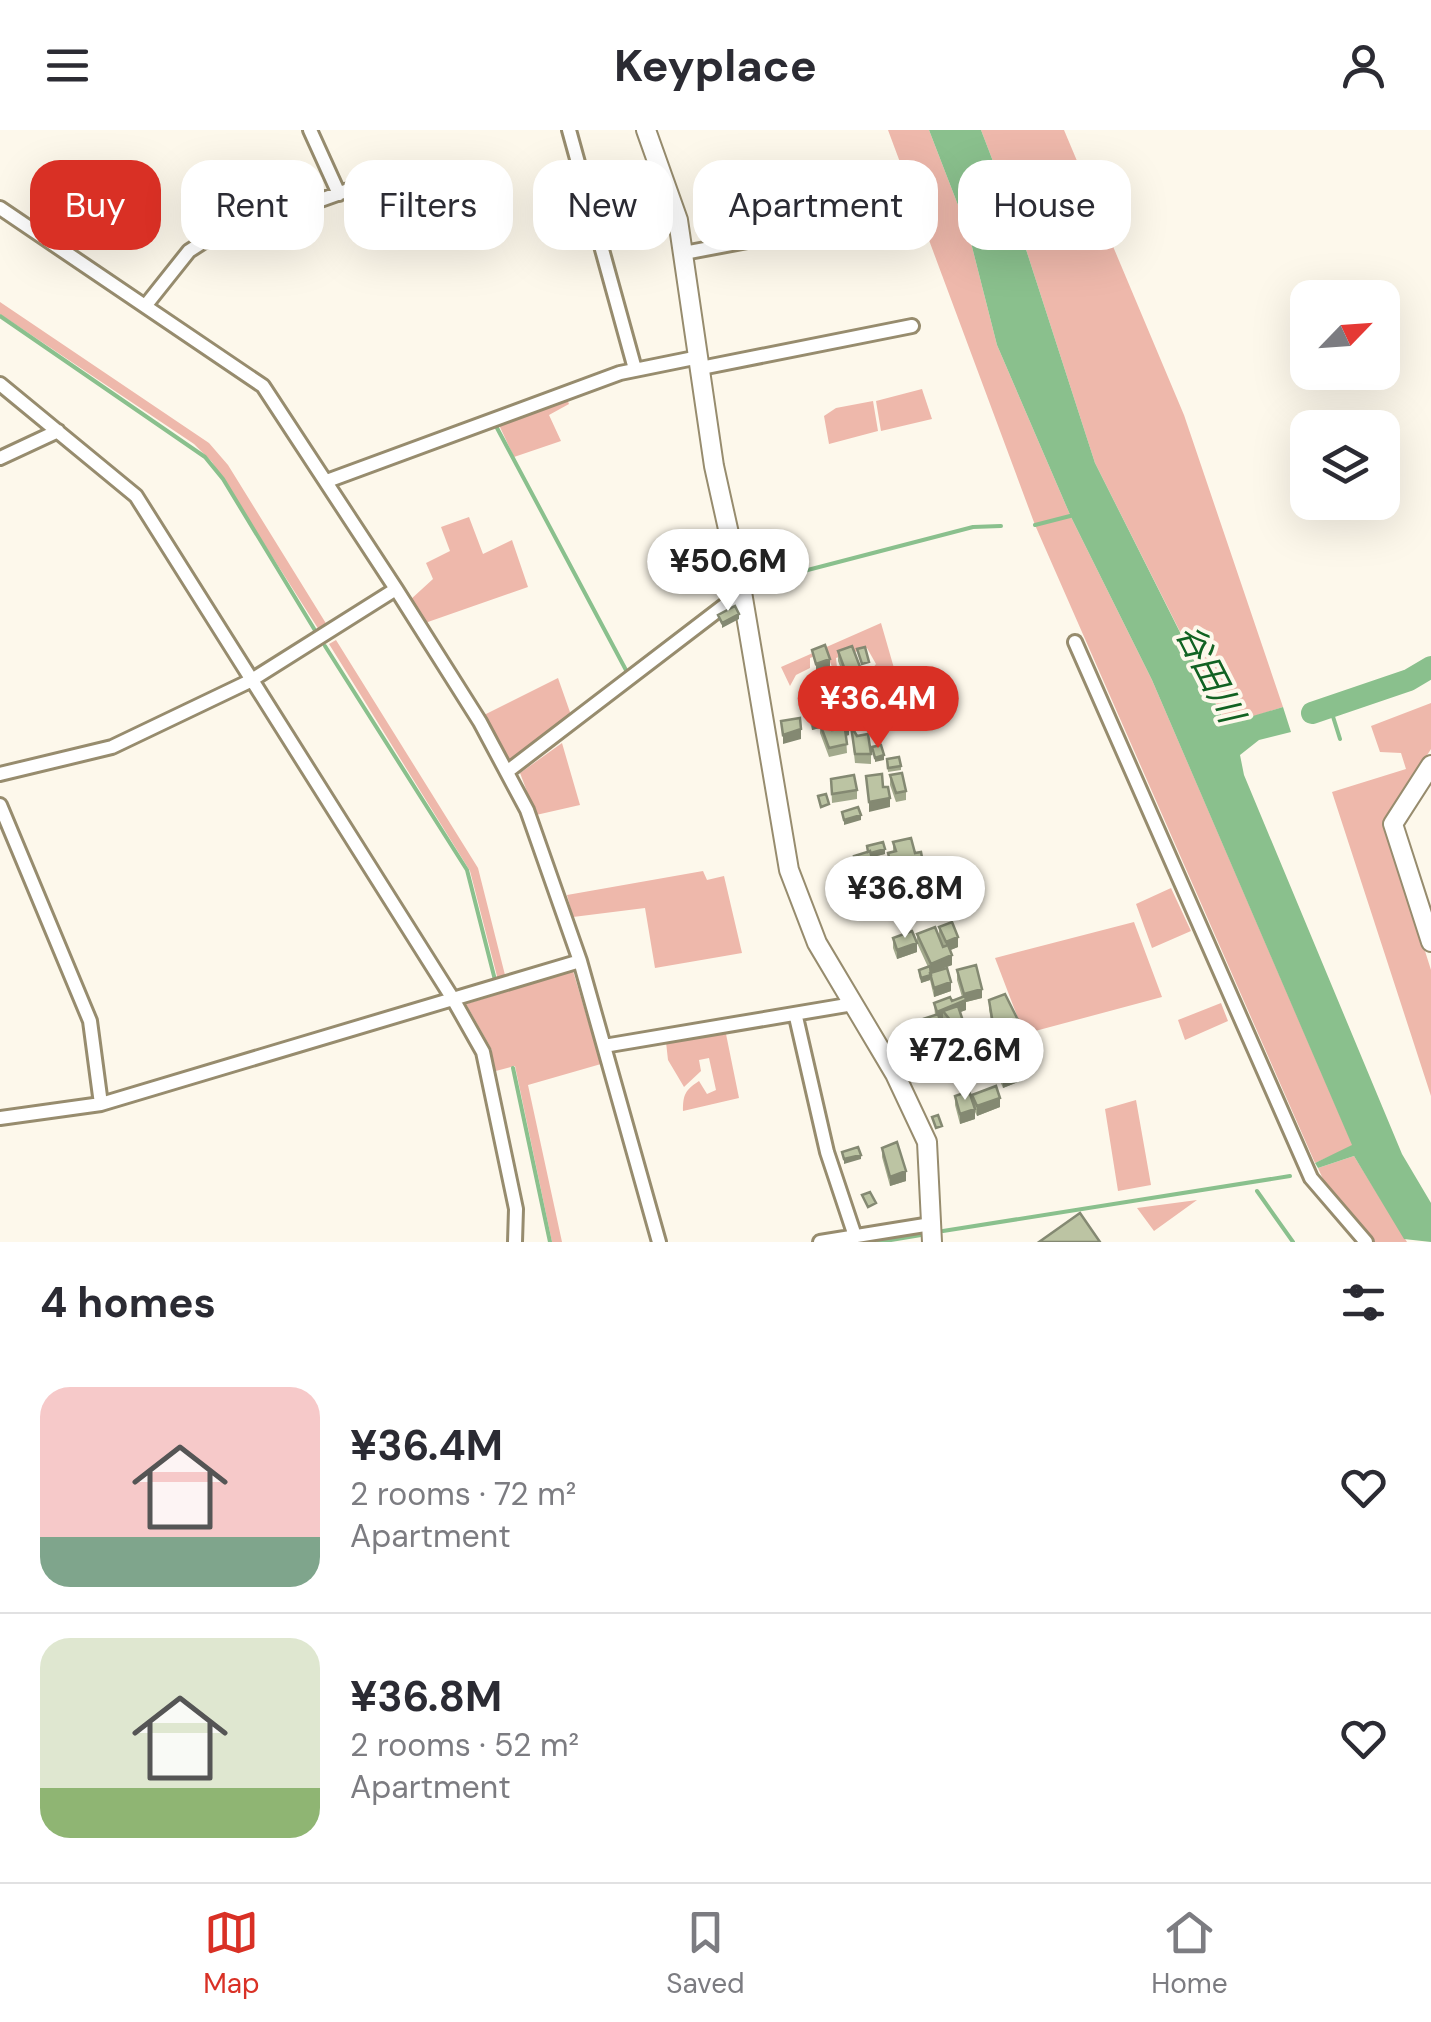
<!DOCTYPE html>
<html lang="en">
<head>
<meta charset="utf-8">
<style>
  :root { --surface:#fff; --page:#f2f2f3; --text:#2b2b33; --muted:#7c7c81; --line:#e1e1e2; --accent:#d93025 }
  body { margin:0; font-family:"DM Sans","Noto Sans JP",sans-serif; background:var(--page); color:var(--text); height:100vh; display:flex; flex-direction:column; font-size:38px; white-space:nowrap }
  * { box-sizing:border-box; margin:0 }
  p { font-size:32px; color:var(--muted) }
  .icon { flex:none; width:55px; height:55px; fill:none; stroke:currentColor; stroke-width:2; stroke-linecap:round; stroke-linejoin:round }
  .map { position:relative; height:1112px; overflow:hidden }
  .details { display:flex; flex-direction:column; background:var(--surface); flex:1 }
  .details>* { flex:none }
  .guide { position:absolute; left:30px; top:30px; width:1372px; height:90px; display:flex; gap:20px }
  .needle { width:65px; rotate:65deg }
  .controls { position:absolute; left:1290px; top:150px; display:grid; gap:20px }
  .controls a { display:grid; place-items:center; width:110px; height:110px; border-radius:20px; background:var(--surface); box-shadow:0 10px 40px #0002; font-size:50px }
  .price { position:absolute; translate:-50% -85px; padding:0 22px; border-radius:35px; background:#fff; color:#222; font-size:32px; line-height:65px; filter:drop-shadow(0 2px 5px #0008) }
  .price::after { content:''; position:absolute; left:50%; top:60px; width:30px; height:22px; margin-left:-15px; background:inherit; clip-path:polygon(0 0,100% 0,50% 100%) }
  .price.active { background:var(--accent); color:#fff }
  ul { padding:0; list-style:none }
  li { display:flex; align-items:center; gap:30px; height:250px; padding:0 40px }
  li+li { border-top:2px solid var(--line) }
  li span { display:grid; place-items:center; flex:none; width:280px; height:200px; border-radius:30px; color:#555 }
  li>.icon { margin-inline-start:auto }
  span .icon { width:120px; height:120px; fill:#fffc; stroke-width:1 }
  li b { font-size:42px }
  h2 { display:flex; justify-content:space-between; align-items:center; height:120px; padding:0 40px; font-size:42px }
  .pill { padding:0 35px; border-radius:30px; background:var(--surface); box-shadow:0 10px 40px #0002; font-size:35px; line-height:90px }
  .pill.active { background:var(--accent); color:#fff }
  header { display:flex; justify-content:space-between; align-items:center; height:130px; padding:0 40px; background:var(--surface); font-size:45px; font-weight:700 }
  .menu { display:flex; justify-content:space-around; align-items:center; height:140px; border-top:2px solid var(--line); background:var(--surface); font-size:28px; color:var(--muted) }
  .menu a { display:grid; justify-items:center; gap:5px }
  .menu .active { color:var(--accent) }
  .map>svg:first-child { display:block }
  .green { fill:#eeb8ab }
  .water { fill:#8ac08d }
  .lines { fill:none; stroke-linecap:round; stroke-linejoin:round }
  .stream { stroke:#8ac08d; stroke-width:4 }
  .river { stroke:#8ac08d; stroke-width:22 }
  .minor-casing { stroke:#978c6e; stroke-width:18 }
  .tertiary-casing { stroke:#978c6e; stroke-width:22 }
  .minor { stroke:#fff; stroke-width:12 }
  .tertiary { stroke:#fff; stroke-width:18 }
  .wall { fill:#a2a98c }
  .shaded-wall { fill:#848972 }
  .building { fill:#bcc4a3; stroke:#848972; stroke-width:2.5 }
  .labels { text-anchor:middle; stroke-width:8; stroke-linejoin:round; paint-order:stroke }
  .water-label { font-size:35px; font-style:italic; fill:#116222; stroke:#fdf8eb }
</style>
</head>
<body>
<header><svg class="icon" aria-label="menu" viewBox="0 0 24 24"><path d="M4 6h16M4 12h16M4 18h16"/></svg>Keyplace<svg class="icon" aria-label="person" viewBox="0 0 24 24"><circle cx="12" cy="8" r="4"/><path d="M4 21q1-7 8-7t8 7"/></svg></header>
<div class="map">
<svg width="1431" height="1112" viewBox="0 0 1431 1112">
  <rect width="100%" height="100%" fill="#fdf8eb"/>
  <!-- green -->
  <path class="green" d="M888,0H929L968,101L997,215L1071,387L1152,550L1353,1016L1315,1033L1035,395Z
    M981,0H1064L1184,285L1283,577L1227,595L1095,333L1022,107Z
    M0,172L209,313L228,335L327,495L319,500L212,332L194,314L0,184Z
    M922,259L932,289L881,301L876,271Z
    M567,269L569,274L549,285L561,311L514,327L499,295Z
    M873,271L878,301L829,314L824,286L836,278Z
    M469,387L483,424L512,410L528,457L425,493L410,470L433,449L426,433L450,421L441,397Z
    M881,493L898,552L855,565L852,559L876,549L872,539L876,534L867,518L836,528L837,537H832L826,522L810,528V538L796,545L790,556L781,537Z
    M336,510L478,738L506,849L498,850L470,741L329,514Z
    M558,548L571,585L510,631L484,585Z
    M1431,573V619L1384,691L1431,840V966L1332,662L1406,639L1401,623L1380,622L1371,596Z
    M562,613L580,675L536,685L520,643Z
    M703,741L707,750L724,746L742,823L655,838L645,778L573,787L567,765Z
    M1171,758L1191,801L1152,818L1136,774Z
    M1134,792L1162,867L1024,904L995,828Z
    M573,841L601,934L528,955L562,1112H552L515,936L492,942V920L466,874Z
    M1221,873L1228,891L1185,910L1178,890Z
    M726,904L739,968L683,981C683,965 685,960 699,951L707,964L716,960L709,928L699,930L701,941L684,957L668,930L666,912Z
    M1136,970L1151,1055L1118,1061L1105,979Z
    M1354,1026L1407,1112H1369L1334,1074L1318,1038Z
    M1197,1070L1154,1101L1137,1078Z"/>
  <!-- water -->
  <path class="water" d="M929,0H981L1022,107L1095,333L1226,594L1283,577L1291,602L1259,610L1240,625L1244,645L1402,1024L1431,1073V1112L1404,1109L1354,1026L1318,1038L1315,1033L1352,1015L1152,550L1071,387L997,215L968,101Z"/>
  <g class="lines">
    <!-- stream -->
    <path class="stream" d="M0,186L205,327L223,349L316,502
      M497,298L627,542L731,462
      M1035,395L1074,385
      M754,454L973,397L1001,396
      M325,516L467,740L495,850
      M1330,577L1340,609
      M513,938L550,1112
      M1257,1061L1293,1112
      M943,1101L1290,1046
      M879,1112L921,1105"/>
    <!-- river -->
    <path class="river" d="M1312,583L1409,550L1431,537"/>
    <defs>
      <path id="minor" d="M310,0L339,64
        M569,0L635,239
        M0,78L263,256L396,459L480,592L527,680L580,831L659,1112
        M684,123L880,86
        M146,175L189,121L203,112L396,43
        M701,238L912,196
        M0,254L136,366L453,869L483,922L516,1079L515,1112
        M0,328L58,301
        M327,351L620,243L699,227
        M1075,512L1311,1048L1366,1112
        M508,641L742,462
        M0,644L112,617L250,551L396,459
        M0,675L90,891L101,974
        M796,887L827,1022L855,1106
        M604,916L853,874
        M0,988L101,974L580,831
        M820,1112L931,1094"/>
      <path id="tertiary" d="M646,0L678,90L714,336L742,462L789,740L817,813L895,944L927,1012L932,1112
        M1431,635L1393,694L1431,812"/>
    </defs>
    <!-- minor casing -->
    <use href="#minor" class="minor-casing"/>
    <!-- tertiary casing -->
    <use href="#tertiary" class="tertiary-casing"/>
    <!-- minor -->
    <use href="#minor" class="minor"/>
    <!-- tertiary -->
    <use href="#tertiary" class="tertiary"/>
  </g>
  <!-- wall -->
  <path class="wall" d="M838,521L862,551L848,557L838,531Z
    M894,549L908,575V585L899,586L894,558Z
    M876,553L887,576V585L879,586Z
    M850,560L876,595L857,600L852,592Z
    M818,561L838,568L826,572L830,591H833L831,581L844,588L849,605L846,606L847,623L829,627L820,603V598L812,600L808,585V575L820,570Z
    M851,596L871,624V634L855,633Z
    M887,629L901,636V640L888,642Z
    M890,645L906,661V670L896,672L890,655Z
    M831,649L857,660V669L832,673Z
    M893,712L915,723L923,746L919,747V756L900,760L897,743L890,745L888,723L893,721Z
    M867,716L885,724L872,727L874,746L858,750L854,735V726L867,722Z
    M939,797L958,817L950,820L952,835L932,842L951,861L934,867L930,850L921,853L919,844V840L928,837L917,813V804L943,817L939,806Z
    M893,808L917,822L897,829L893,818Z
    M957,840L982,868L966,872V880L960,882L963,900L954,904L943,889L940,890L943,909L925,914L920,899V890L935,885L934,873L952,871L962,867L957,850Z
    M989,870L1021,896V905L994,909L989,879Z
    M1018,911L1035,933L1025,938L1018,921Z
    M992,921L1023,950L1003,958L992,931Z
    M972,965L1000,977L977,986L975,982V989L960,994L955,975V966L972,971Z
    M882,1018L906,1051L890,1056L882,1027Z"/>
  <!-- shaded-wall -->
  <path class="shaded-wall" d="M739,484V489L722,498V493Z
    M830,529V539L816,543V534Z
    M862,542V551L848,557V548Z
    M838,563V568L821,574V569Z
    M830,586V595L820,594V598L812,600V591Z
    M876,586V595L857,600V591Z
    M849,595V605L831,609V600Z
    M801,599V609L783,614V605Z
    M884,625V630L875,632V628Z
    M890,668V677L869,682V672Z
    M861,685V690L844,695V690Z
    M885,719V724L869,728V723Z
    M897,729V743L890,745V731Z
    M923,733V746L919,747L918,734Z
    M874,736V746L858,750V741Z
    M899,766V771L887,775V771Z
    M958,807V817L946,822V812Z
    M917,813V822L897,829V820Z
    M952,825V835L931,843V834Z
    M930,845V850L921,853V848Z
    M951,852V861L934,867V858Z
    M982,859V868L966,872V880L948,887L943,881V889L937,891V882L964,872V864Z
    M963,891V900L954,904V895Z
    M943,900V909L925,914V904Z
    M1035,924V933L1025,938V928Z
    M987,925V934L970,939V930Z
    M1023,941V950L1003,958V949Z
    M1000,968V977L977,986V976Z
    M975,979V989L960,994V984Z
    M861,1025V1029L844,1034V1029Z
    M906,1041V1051L890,1056V1047Z"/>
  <!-- building -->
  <path class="building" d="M735,476L739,484L722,493L718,485Z
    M825,515L830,529L816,534L812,520Z
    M852,516L862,542L848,548L838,521Z
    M865,517L869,532L862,534L857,519Z
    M902,547L908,575L899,577L894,549Z
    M884,552L887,576L879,577L876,553Z
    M835,555L838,563L821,569L818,561Z
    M867,555L876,586L857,591L852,583L850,560Z
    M825,568L830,586L812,591L808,575Z
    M841,577L844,586L834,590L831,581Z
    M847,587L849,595L831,600L845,599L847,614L829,618L820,594Z
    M800,588L801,599L783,605L781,591Z
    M851,596L857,606L868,604L871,624H855Z
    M881,615L884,625L875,628L872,617Z
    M899,627L901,636L888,638L887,629Z
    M902,643L906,661L896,663L890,645Z
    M882,644L883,657H888L890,668L869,672L866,646Z
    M854,645L857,660L832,664L831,649Z
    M826,664L829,674L821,677L818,666Z
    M858,677L861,685L844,690L842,682Z
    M911,708L915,723L921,722L923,733L918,734L919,742L900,746L897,729L890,731L888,723L896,721L893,712Z
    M883,712L885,719L871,723L870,721L868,722L867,716Z
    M870,721L874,736L858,741L854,726Z
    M896,759L899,766L887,771L884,763Z
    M952,792L958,807L946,812L939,797Z
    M935,797L943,817L948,815L952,825L931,834L917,804Z
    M912,801L917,813L897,820L893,808Z
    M976,835L982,859L964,864L957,840Z
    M930,836L931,845L921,848L919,840Z
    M947,838L951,852L934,858L930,843Z
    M1005,864L1021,896L994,900L989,870Z
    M965,866L966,870L937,882L934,873L950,867L952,871Z
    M958,876L963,891L954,895L943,881Z
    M938,884L943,900L925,904L920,890Z
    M1028,907L1035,924L1025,928L1018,911Z
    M984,913L987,925L970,930L967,918Z
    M1011,914L1023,941L1003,949L992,921Z
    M996,956L1000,968L977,976L972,965Z
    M969,961L975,979L960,984L955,966Z
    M938,985L942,996L936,998L932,987Z
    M897,1012L906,1041L890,1047L882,1018Z
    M858,1017L861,1025L844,1029L842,1022Z
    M870,1062L876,1073L868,1077L862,1065Z
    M1080,1083L1100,1112H1039Z"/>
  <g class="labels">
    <!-- water labels -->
    <g class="water-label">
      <text transform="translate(1210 543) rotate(63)" y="12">谷田川</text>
    </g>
  </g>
</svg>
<div class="controls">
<a><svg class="needle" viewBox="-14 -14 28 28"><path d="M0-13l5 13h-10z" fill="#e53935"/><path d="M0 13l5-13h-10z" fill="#7c7c81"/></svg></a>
<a><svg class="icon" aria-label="layers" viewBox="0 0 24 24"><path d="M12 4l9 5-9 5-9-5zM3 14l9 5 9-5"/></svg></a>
</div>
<b class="price" style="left:728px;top:484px">¥50.6M</b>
<b class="price active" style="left:878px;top:621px">¥36.4M</b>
<b class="price" style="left:905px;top:811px">¥36.8M</b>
<b class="price" style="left:965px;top:973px">¥72.6M</b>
<div class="guide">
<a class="pill active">Buy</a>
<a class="pill">Rent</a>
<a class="pill">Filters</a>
<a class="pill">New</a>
<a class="pill">Apartment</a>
<a class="pill">House</a>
</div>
</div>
<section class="details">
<h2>4 homes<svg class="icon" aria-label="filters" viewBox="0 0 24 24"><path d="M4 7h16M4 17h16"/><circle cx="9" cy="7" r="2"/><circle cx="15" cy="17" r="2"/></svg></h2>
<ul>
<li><span style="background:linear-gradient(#f6c9c9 75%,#7fa58c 0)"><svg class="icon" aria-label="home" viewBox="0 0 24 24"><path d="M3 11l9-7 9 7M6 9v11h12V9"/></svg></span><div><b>¥36.4M</b><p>2 rooms · 72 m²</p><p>Apartment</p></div><svg class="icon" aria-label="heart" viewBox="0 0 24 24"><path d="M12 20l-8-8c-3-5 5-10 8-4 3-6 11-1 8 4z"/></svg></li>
<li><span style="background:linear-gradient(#dfe7d0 75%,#8fb573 0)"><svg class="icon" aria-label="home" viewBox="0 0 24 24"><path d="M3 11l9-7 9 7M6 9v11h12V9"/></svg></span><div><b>¥36.8M</b><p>2 rooms · 52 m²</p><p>Apartment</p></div><svg class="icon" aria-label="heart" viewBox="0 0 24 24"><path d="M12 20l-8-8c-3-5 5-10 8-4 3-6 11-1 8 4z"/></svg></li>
</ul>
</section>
<nav class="menu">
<a class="active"><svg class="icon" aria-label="map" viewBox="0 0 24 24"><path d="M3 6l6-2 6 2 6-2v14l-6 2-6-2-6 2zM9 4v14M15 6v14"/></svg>Map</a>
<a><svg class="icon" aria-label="saved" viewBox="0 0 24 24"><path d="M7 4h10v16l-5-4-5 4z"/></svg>Saved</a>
<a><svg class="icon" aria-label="home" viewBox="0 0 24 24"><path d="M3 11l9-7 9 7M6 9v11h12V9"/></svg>Home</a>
</nav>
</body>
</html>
